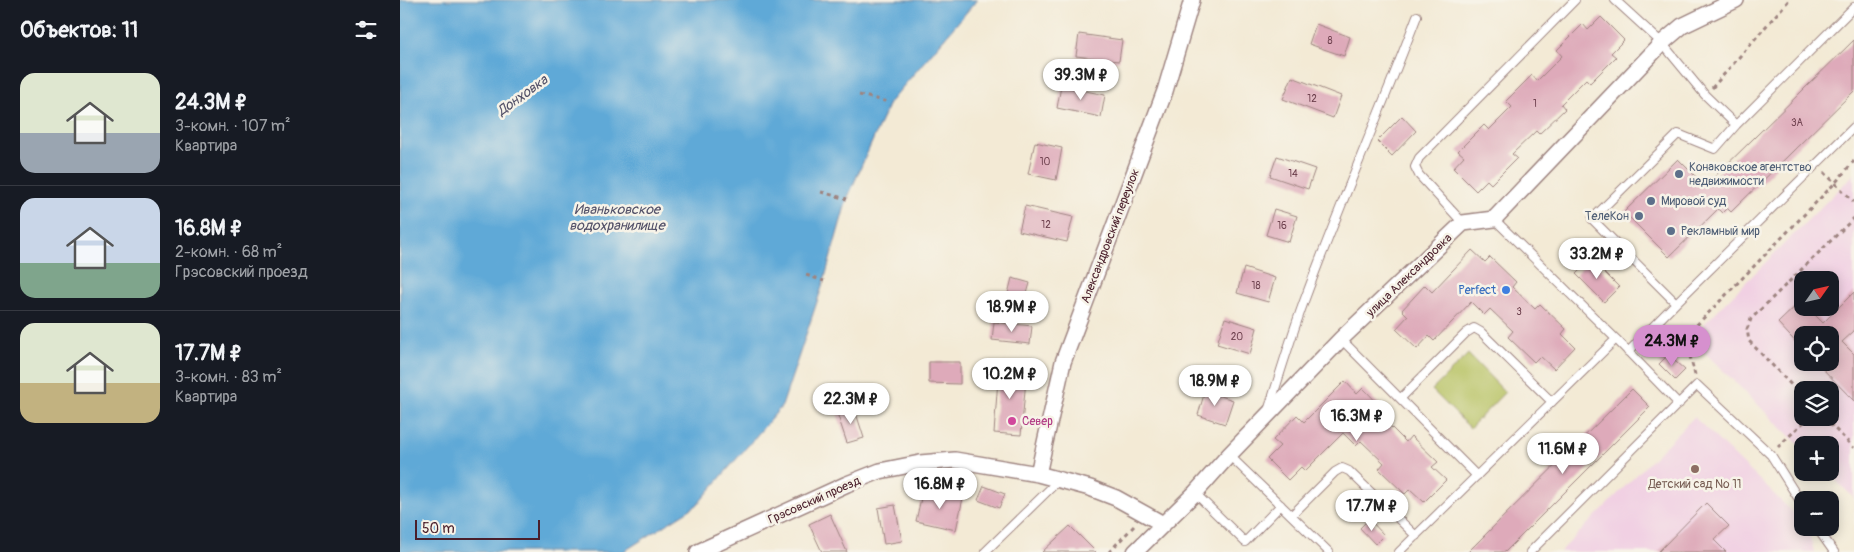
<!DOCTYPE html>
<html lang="ru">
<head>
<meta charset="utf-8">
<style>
  :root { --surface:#171b24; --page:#20242c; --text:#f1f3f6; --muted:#9ea1a6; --line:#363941; --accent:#d690ce }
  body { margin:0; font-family:Pangolin,sans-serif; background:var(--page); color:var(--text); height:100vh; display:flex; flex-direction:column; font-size:19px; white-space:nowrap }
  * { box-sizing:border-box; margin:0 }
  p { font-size:16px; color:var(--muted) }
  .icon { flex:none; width:28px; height:28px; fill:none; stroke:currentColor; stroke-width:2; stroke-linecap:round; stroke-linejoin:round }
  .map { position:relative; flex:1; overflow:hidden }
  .panel { display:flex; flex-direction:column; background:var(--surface); width:400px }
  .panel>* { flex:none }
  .needle { width:32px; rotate:56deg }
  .controls { position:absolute; left:1394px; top:271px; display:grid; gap:10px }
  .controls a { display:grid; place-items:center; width:45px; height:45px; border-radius:10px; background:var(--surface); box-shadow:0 2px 12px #0003; font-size:25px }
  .scale { position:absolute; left:15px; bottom:12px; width:125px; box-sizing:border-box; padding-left:5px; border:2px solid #4a1f2b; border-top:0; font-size:14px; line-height:18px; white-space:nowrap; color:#4a1f2b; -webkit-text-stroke:4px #f7f3e8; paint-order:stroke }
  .price { position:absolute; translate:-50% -42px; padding:0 11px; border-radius:18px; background:#fff; color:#222; font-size:16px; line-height:32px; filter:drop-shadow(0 1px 2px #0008) }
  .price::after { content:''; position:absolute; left:50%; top:30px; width:15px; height:11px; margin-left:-8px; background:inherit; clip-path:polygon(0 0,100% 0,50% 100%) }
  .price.current { background:var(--accent); color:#111 }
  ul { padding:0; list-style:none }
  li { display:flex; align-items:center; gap:15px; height:125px; padding:0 20px }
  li+li { border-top:1px solid var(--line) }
  li span { display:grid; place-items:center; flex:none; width:140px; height:100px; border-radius:15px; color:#555 }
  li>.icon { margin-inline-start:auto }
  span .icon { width:60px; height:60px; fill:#fffc; stroke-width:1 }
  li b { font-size:21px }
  h2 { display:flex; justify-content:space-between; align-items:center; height:60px; padding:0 20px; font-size:21px }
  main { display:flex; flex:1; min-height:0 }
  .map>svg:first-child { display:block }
  .built { fill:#f1d0e3; fill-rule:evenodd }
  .green { fill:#b8c365; stroke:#817148 }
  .water { fill:#5fa9d7; stroke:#546481 }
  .building { fill:#deaaba }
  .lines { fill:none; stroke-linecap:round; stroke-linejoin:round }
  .lane-casing { stroke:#9e8480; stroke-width:10 }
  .street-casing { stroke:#9e8480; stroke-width:18 }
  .path { stroke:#9e8480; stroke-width:3; stroke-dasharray:4 4; stroke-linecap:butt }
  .lane { stroke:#fff; stroke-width:8 }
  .street { stroke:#fff; stroke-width:15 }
  .service-dot { fill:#5c6f8a; stroke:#f7f3e8; stroke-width:2 }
  .shop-dot { fill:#3f7fe0; stroke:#f7f3e8; stroke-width:2 }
  .hotel-dot { fill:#d1479c; stroke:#f7f3e8; stroke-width:2 }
  .education-dot { fill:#8d6e63; stroke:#f7f3e8; stroke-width:2 }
  .labels { text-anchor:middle; stroke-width:5; stroke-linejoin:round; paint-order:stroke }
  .number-label { font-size:10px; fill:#6f424f }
  .service-label { font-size:12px; fill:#4e5e75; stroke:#f7f3e8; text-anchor:start }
  .street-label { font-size:12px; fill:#4a1f2b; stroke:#f7f3e8 }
  .shop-label { font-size:12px; fill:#366cbe; stroke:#f7f3e8; text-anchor:end }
  .hotel-label { font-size:12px; fill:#b23c85; stroke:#f7f3e8; text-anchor:start }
  .education-label { font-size:12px; fill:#785e54; stroke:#f7f3e8 }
  .water-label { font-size:14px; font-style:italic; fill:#514f67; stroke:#f7f3e8 }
</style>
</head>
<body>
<main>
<section class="panel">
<h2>Объектов: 11<svg class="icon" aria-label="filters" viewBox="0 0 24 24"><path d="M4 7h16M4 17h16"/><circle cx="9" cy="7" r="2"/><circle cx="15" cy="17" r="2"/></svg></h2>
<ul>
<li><span style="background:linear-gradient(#dfe7d0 60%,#9aa5b1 0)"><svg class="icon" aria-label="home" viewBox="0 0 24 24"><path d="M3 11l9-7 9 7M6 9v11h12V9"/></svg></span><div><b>24.3M ₽</b><p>3-комн. · 107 m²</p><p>Квартира</p></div></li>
<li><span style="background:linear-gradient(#c9d6e8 65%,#7fa58c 0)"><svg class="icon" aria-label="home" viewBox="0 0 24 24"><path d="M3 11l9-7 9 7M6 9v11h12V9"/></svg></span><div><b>16.8M ₽</b><p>2-комн. · 68 m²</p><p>Грэсовский проезд</p></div></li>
<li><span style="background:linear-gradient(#dfe7d0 60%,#c2b280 0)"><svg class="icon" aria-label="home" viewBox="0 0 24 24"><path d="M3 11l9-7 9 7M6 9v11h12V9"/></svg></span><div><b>17.7M ₽</b><p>3-комн. · 83 m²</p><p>Квартира</p></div></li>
</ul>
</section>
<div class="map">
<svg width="1454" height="552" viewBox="0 0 1454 552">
  <rect width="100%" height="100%" fill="#f7f3e8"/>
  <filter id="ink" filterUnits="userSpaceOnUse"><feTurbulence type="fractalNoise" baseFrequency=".02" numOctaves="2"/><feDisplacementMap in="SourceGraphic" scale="10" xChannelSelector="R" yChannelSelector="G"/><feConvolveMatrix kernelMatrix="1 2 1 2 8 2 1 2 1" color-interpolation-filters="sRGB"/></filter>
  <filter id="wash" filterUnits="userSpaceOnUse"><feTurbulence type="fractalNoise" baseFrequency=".0096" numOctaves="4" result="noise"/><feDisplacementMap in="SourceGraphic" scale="20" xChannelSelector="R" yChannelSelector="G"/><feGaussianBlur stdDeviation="1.12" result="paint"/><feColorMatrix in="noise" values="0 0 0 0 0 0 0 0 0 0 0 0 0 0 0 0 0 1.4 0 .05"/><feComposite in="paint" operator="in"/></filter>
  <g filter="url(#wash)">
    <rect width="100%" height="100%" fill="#f3ead5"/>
    <!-- built -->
    <path class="built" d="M1454,174V498L1428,473L1430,472V445H1402V448L1290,338ZM1402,280H1430V308H1402ZM1402,335H1430V362H1402ZM1402,390H1430V418H1402Z
      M1294,417L1402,521V528H1408L1414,552H1160Z"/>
    <!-- green -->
    <path class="green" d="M1068,354L1105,392L1070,428L1032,390Z"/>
    <!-- water -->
    <path class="water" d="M0,0H577L489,103L447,199L424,281L382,406L297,505L223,552H0Z"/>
    <g id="blocks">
      <!-- building -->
      <path class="building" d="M1201,17L1224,40L1211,53L1216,57L1190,83L1186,79L1161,104L1165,109L1139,134L1136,131L1112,154L1117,158L1091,184L1087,180L1076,191L1053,168L1064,156L1058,151L1084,125L1089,130L1112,107L1106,101L1132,75L1137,81L1162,56L1157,50L1183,24L1188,30Z
        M916,24L950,37L944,56L909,44Z
        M679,34L722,40L719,61L676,56Z
        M1454,40V91L1331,212L1327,208L1322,213L1318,209L1269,257L1224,212L1278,159L1305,186Z
        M892,77L941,96L933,118L883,99Z
        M661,86L705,95L701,117L657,108Z
        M1002,116L1016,131L992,156L977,141Z
        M635,142L662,148L656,180L628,174Z
        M877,156L915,169L908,189L870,176Z
        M625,206L673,217L667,242L619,231Z
        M874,209L897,216L889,242L866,235Z
        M1072,250L1085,262L1090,257L1116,282L1112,287L1135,309L1140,304L1166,329L1162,334L1175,347L1154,369L1140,356L1134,362L1108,337L1113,331L1090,309L1084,315L1071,302L1034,341L1029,336L1017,349L996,329L1008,316L1002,310L1025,285L1032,292Z
        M1191,259L1219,287L1204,302L1176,274Z
        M844,268L875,278L868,302L837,293Z
        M612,278L630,283L624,304L607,298Z
        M1454,292V331L1442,342L1454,354V401L1416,362H1430V335H1402V349L1378,323L1401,301L1402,308H1408L1423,323Z
        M825,318L857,328L850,354L817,344Z
        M594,322L632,326L630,344L592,340Z
        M1268,355L1285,370L1275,380L1259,364Z
        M529,362H560V384L529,383Z
        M599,366L627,368L621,435L594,433Z
        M945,381L957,394L963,388L988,414L983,419L1006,442L1011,436L1038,462L1032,467L1046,480L1024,502L1010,489L1005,494L979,469L984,463L961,441L956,446L943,433L905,471L901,467L888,480L867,459L880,446L873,440L897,415L904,422Z
        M1232,389L1250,407L1105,552H1068Z
        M805,391L833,400L825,424L798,415Z
        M454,407L464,438L447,443L437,413Z
        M584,486L605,494L599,508L578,500Z
        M523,489L563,498L556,530L516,521Z
        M1306,503L1329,526L1314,540L1326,552H1258Z
        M495,505L502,541L484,544L478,508Z
        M430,514L447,552H422L409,524Z
        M969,519L984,535L975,544L960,528Z
        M670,526L696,552H642Z"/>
    </g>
  </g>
  <g filter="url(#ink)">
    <use href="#blocks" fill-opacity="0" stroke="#9e8480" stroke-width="1"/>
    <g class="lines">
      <defs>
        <path id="lane" d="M1215,0L1262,43L1305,95L1336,125
          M1063,223L1019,175L1015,167L1019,158L1175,0
          M1276,303L1454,127
          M941,339L1077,476
          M1216,339L1279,404
          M1228,352L1276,303L1192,219L1278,134L1315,149L1336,125L1454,7
          M1001,398L1066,333L1074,328L1081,332L1152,402
          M869,408C881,371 892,333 906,296C941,202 981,110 1017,16
          M829,455L929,552
          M795,493L845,542L881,505
          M892,515L935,472L942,468L949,471L1016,536
          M1417,528L1434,552
          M585,552L659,480
          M999,552L1216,339L1094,219
          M1130,552L1297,385L1371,455L1402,504"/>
        <path id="street" d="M638,474L663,362L765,91L792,0
          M298,552L447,484L480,471L520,463L555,460L638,474L690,488L716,498L763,524
          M735,552L795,493L829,455L941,339L1063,223L1094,219L1262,43L1282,26L1336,0"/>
      </defs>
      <!-- lane casing -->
      <use href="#lane" class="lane-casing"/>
      <!-- street casing -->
      <use href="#street" class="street-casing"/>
      <!-- path -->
      <path class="path" d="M1312,88L1389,0
        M459,95L489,102
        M1424,172L1454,202
        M421,192L447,199
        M406,275L424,281
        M1295,375L1285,337L1435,183L1454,161
        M1402,396L1349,341L1347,329L1351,319L1454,218
        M1424,418L1454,448
        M1378,447L1408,418
        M709,552L735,525"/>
      <!-- lane -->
      <use href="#lane" class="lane"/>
      <!-- street -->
      <use href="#street" class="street"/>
    </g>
  </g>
  <!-- markers -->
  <g class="service-dot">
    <circle cx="1279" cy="174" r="5"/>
    <circle cx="1251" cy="201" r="5"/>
    <circle cx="1239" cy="216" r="5"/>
    <circle cx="1271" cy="231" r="5"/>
  </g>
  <circle class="shop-dot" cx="1106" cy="290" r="5"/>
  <circle class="hotel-dot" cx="612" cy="421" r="5"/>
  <circle class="education-dot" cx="1295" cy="469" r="5"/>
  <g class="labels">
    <!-- number labels -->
    <g class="number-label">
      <text x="930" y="44">8</text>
      <text x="912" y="102">12</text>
      <text x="1135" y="107">1</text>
      <text x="1397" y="126">3А</text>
      <text x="645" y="165">10</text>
      <text x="893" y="177">14</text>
      <text x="646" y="228">12</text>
      <text x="882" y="229">16</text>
      <text x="856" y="289">18</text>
      <text x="1119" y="315">3</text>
      <text x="837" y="340">20</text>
    </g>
    <!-- service labels -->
    <g class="service-label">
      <text x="1289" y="171">Конаковское агентство<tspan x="1289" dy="14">недвижимости</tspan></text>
      <text x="1261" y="205">Мировой суд</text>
      <text x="1229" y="220" text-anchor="end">ТелеКон</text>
      <text x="1281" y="235">Рекламный мир</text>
    </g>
    <!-- street labels -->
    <g class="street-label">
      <text transform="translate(710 236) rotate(-69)" y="4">Александровский переулок</text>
      <text transform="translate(1009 275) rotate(-44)" y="4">улица Александровка</text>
      <text transform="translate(414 500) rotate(-24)" y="4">Грэсовский проезд</text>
    </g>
    <!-- shop labels -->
    <g class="shop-label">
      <text x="1096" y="294">Perfect</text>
    </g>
    <!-- hotel labels -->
    <g class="hotel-label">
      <text x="622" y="425">Север</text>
    </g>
    <!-- education labels -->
    <g class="education-label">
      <text x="1295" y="488">Детский сад № 11</text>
    </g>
    <!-- water labels -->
    <g class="water-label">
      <text transform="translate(122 95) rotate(-36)" y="5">Донховка</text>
      <text x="217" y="214">Иваньковское<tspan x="217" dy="16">водохранилище</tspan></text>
    </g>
  </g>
</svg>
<div class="controls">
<a><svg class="needle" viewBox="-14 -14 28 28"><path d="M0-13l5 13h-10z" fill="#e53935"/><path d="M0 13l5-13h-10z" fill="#9ea1a6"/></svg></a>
<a><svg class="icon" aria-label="locate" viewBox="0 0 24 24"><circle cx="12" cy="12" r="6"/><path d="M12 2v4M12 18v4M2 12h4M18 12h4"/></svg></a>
<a><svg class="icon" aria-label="layers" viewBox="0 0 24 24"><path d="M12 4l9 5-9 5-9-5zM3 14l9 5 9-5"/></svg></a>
<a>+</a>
<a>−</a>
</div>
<div class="scale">50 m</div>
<b class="price" style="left:681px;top:101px">39.3M ₽</b>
<b class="price" style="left:1197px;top:280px">33.2M ₽</b>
<b class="price" style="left:612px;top:333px">18.9M ₽</b>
<b class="price current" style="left:1272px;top:367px">24.3M ₽</b>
<b class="price" style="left:610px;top:400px">10.2M ₽</b>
<b class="price" style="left:815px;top:407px">18.9M ₽</b>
<b class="price" style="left:451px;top:425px">22.3M ₽</b>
<b class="price" style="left:957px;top:442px">16.3M ₽</b>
<b class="price" style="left:1163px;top:475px">11.6M ₽</b>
<b class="price" style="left:540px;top:510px">16.8M ₽</b>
<b class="price" style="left:972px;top:532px">17.7M ₽</b>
</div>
</main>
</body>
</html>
